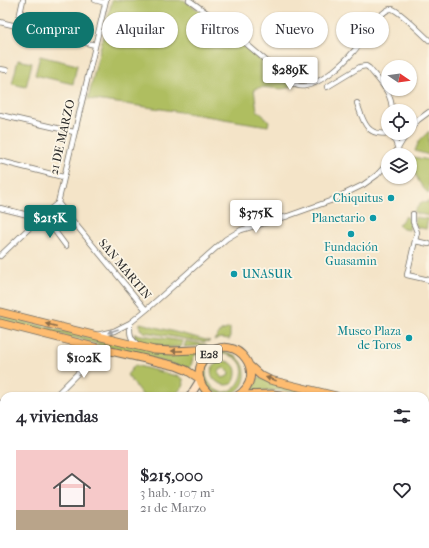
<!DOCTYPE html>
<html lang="es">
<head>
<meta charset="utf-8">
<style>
  :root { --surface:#fff; --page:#f2f2f3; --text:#2b2b33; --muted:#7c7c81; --line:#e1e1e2; --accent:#0f766e }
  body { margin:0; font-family:"IM FELL French Canon",serif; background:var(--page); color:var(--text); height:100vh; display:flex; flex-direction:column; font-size:15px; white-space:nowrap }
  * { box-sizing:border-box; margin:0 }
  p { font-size:13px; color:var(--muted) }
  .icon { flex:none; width:22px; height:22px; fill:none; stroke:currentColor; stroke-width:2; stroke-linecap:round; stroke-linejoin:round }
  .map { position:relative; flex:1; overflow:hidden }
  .panel { position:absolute; left:0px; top:392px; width:429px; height:156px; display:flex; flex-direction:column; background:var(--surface); border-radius:12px 12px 0 0; box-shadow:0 1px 3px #0004 }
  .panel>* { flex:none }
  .top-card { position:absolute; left:12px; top:12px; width:405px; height:36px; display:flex; gap:8px }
  .needle { width:26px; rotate:103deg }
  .fabs { position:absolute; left:381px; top:60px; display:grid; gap:8px }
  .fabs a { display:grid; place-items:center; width:36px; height:36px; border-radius:50%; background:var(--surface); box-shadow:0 1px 3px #0004; font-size:20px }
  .price { position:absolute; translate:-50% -34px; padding:0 9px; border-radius:4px; background:#fff; color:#222; font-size:13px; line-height:26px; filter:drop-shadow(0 1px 2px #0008) }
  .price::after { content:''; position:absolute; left:50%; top:24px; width:12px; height:9px; margin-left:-6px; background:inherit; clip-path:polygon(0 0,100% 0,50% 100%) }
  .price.current { background:var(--accent); color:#fff }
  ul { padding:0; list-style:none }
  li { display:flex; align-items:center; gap:12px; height:100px; padding:0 16px }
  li+li { border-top:1px solid var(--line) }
  li span { display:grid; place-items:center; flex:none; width:112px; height:80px; border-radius:0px; color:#555 }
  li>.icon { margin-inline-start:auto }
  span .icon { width:48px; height:48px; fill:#fffc; stroke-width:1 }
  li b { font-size:17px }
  h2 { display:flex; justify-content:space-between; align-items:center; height:48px; padding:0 16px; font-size:17px }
  .pill { padding:0 14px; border-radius:18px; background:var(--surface); box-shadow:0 1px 3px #0004; font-size:14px; line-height:36px }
  .pill.current { background:var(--accent); color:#fff }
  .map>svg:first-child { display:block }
  .green { fill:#afbe60; stroke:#6d7446; fill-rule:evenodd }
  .forest { fill:#8ba556; stroke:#5b6840 }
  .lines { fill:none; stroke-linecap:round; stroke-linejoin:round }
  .stream { stroke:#80bbf2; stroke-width:1.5 }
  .minor-casing { stroke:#716c62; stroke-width:6 }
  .secondary-casing { stroke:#716c62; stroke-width:9 }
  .primary-casing { stroke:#716c62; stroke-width:9 }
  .minor { stroke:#fff; stroke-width:4.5 }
  .secondary { stroke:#ffe4c6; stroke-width:7 }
  .primary { stroke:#febc70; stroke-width:7 }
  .oneway { fill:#8a6c4a }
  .oneway2 { fill:#a0a0a0 }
  .culture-dot { fill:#0f9aa8; stroke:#fcf5e5; stroke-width:1.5 }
  .labels { text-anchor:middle; stroke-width:3.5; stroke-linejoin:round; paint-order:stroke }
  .shield { fill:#fcf5e5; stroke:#6a6863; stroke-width:1 }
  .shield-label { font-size:11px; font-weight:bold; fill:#2b2b2b }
  .street-label { font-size:12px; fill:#2b2b2b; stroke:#fcf5e5 }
  .culture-label { font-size:12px; fill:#0d838f; stroke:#fcf5e5; text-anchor:end }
</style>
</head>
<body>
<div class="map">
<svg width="429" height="548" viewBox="0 0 429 548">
  <rect width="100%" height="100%" fill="#fcf5e5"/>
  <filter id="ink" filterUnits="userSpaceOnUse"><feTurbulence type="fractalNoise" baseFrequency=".025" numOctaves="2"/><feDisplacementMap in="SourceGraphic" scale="8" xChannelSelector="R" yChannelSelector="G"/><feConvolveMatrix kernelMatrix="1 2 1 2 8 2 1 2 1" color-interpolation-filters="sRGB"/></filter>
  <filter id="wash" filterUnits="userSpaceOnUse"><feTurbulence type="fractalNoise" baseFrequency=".012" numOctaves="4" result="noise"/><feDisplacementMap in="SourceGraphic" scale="16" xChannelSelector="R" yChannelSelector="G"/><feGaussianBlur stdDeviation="0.9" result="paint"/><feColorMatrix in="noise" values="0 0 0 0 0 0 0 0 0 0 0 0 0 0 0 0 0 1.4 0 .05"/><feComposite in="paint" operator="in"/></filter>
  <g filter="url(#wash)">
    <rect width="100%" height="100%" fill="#f4e4c8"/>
    <!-- green -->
    <path class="green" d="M112,0H184L216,23L292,86C280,93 267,84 254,89L257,110L269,121L268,126L161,109L88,99Z
      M40,56L77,65L73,84L35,75Z
      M18,60L32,63L26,87L12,84Z
      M429,131V155L415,151L419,141Z
      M413,157L429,160V194C418,184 413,172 413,157Z
      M423,201L425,203L428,201H429V216L415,213L414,211Z
      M406,216L411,221L409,230L403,229L398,225Z
      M415,217L428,219L426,229L417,227L414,223Z
      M0,315L103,341L198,352L193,358L190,369L82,340L0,320Z
      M140,323L210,341L204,342L144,332L140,329Z
      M230,328V339L221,338L214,340L221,331Z
      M134,334L183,341L181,347H164L138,343Z
      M186,341L207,345L184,347Z
      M224,352C254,356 251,396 223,394C217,394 211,391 207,386C196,370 208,354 224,352ZM224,354C264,360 230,412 210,384C200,371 210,357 224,354Z
      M220,361C228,360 236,364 236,372C237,400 193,376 220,361ZM224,368L227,369L229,373L228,376L223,378C220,377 218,374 220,370Z
      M135,365L180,377L183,379L184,385L174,396H143L127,375Z
      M258,377L321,396C311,396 303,394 293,392C279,390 265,390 252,391Z
      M425,433L429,434V497L425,508Z
      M149,544H224L222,548H155Z
      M369,544H411L409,548H366Z"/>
    <!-- forest -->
    <path class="forest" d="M429,497V548H409L411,544H425V508Z"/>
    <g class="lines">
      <!-- stream -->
      <path class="stream" d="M425,531L429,524
        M415,548L417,544"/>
    </g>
  </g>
  <g filter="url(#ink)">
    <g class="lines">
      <defs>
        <path id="minor" d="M95,0L105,3
          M189,0L229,29L291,82C295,85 300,87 305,86C321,84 344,63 354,51C362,43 381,7 392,9C399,10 422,34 429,40
          M0,22L95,45
          M17,27L23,0
          M0,69L6,70
          M327,87L360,67L366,66L369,68C380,82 392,92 392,111
          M357,103C363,120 366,137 388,133
          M0,115L74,132
          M410,129L418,120L429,112
          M392,133L398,149
          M394,155L407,133
          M0,161L63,177
          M58,203L146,310
          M0,208L40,218
          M413,214V222L417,232L407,275L429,280
          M43,215L66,246
          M415,241L429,244
          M0,256L43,215L58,203L106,0
          M130,323C130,332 129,338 137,344
          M97,335L114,331L130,323L146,310L226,239L241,230L288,216L330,201L363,185L377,175L388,163
          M55,396L102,349
          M0,403L4,407
          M0,449L4,445
          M135,544L141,548"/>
        <path id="secondary" d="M190,396L200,380
          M26,548L31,544
          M43,548L47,544"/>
        <path id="primary" d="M0,312L154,350L172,351L216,349
          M0,323L102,349L176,366L186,370L200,379
          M250,366L260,375L270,380L336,396
          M239,395L272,394L289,396
          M213,396C205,392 199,383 199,373C199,366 203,359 208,354C236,330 270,376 237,396
          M425,421L429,423"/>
      </defs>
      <!-- minor casing -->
      <use href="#minor" class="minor-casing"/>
      <!-- secondary casing -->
      <use href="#secondary" class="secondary-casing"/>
      <!-- primary casing -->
      <use href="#primary" class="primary-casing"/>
      <!-- minor -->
      <use href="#minor" class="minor"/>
      <!-- secondary -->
      <use href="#secondary" class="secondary"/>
      <!-- primary -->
      <use href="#primary" class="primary"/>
    </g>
    <!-- one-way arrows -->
    <defs><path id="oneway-solid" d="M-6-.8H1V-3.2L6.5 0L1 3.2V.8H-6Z"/></defs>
    <g class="oneway">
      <use href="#oneway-solid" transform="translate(51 325) rotate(-166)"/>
      <use href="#oneway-solid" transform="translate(177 351) rotate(179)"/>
      <use href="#oneway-solid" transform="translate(271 379) rotate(-162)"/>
    </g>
    <use class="oneway2" href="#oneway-solid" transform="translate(113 331) rotate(160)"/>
  </g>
  <!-- markers -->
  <g class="culture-dot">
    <circle cx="391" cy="198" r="4"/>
    <circle cx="373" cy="218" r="4"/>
    <circle cx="351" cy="234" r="4"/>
    <circle cx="234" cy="274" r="4"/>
    <circle cx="409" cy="338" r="4"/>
  </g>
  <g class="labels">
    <!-- shield labels -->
    <rect class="shield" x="196" y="345" width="26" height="18" rx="3"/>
    <g class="shield-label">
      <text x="209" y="358">E28</text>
    </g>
    <!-- street labels -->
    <g class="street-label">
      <text transform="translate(62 137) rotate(-77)" y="4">21 DE MARZO</text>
      <text transform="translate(125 269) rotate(50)" y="4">SAN MARTIN</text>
    </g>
    <!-- culture labels -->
    <g class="culture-label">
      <text x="383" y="202">Chiquitus</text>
      <text x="365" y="222">Planetario</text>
      <text x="351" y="251" text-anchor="middle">Fundación<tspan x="351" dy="14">Guasamin</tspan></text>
      <text x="242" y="278" text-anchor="start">UNASUR</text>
      <text x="401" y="335">Museo Plaza<tspan x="401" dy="14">de Toros</tspan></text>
    </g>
  </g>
</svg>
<div class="fabs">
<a><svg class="needle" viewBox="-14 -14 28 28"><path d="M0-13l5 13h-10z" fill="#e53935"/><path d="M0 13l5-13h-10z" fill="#7c7c81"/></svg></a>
<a><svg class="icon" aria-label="locate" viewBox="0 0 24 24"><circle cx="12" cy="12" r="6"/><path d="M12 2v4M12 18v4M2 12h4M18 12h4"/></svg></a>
<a><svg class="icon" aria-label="layers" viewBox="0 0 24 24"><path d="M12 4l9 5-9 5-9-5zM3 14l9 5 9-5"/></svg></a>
</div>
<b class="price" style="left:290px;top:91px">$289K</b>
<b class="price" style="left:256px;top:234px">$375K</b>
<b class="price current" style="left:50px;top:239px">$215K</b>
<b class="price" style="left:84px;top:379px">$102K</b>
<div class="top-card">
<a class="pill current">Comprar</a>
<a class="pill">Alquilar</a>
<a class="pill">Filtros</a>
<a class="pill">Nuevo</a>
<a class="pill">Piso</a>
</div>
<section class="panel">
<h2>4 viviendas<svg class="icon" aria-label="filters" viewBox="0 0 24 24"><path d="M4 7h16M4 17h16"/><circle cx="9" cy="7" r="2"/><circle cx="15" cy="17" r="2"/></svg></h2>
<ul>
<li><span style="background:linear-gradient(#f6c9c9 75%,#b9a48a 0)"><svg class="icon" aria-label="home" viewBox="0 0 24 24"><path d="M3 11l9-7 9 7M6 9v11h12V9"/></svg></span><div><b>$215,000</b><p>3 hab. · 107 m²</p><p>21 de Marzo</p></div><svg class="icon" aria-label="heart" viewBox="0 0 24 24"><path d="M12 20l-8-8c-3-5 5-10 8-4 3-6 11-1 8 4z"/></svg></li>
</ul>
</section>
</div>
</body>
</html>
